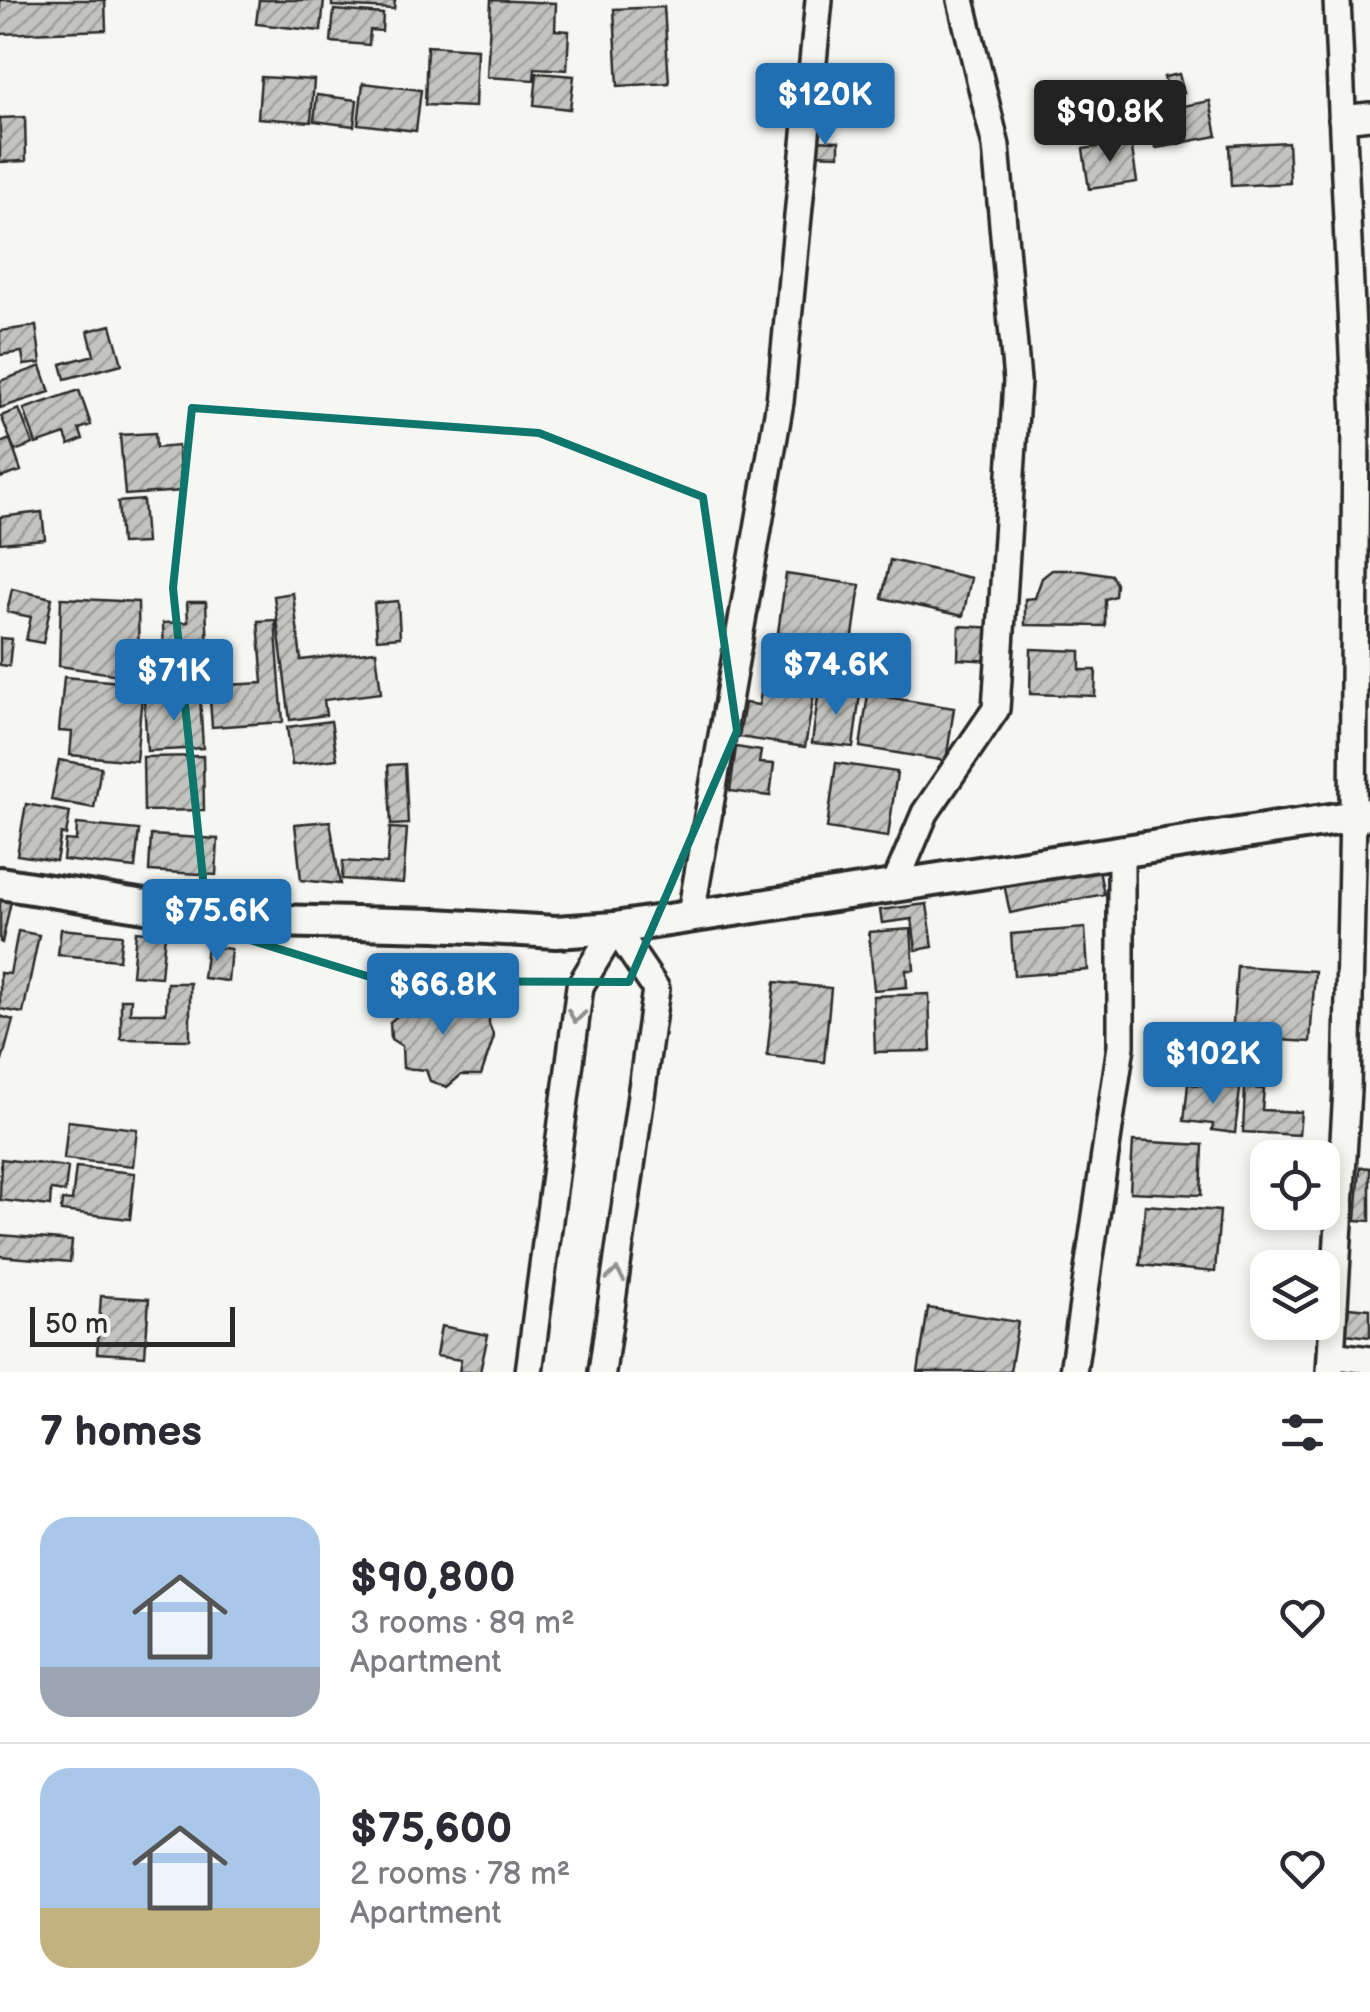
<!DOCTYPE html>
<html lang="en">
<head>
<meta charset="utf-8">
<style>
  :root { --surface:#fff; --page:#f2f2f3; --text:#2b2b33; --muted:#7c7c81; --line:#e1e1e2; --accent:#1f6fb2 }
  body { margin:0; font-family:"Balsamiq Sans",sans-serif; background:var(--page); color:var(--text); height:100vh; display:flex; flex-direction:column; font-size:38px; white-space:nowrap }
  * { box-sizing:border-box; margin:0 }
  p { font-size:32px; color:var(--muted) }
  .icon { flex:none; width:55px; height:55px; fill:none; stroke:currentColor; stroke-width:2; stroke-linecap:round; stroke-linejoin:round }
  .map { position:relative; height:1372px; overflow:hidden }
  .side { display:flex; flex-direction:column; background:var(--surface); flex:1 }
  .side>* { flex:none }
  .fabs { position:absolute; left:1250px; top:1140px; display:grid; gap:20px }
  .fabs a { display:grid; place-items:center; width:90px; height:90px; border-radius:20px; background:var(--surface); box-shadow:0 5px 15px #0003; font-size:50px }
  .scale { position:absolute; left:30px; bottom:25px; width:205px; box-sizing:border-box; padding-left:10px; border:5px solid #2b2b2b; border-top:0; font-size:28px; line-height:35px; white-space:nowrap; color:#2b2b2b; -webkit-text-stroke:8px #f6f6f2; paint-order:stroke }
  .price { position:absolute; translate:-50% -85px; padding:0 22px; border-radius:10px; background:var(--accent); color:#fff; font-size:32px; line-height:65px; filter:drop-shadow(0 2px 5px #0008) }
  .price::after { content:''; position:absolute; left:50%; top:60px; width:30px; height:22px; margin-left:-15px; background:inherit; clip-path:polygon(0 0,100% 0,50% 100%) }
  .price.current { background:#222; color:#fff }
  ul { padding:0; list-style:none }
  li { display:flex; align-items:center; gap:30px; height:250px; padding:0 40px }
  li+li { border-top:2px solid var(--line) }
  li span { display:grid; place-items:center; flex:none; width:280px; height:200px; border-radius:30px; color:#555 }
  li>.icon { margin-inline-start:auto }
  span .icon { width:120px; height:120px; fill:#fffc; stroke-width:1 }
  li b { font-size:42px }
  h2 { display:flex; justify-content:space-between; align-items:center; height:120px; padding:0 40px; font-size:42px }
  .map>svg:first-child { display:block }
  .building { fill:url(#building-hatch); stroke:#2b2b2b; stroke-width:2.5 }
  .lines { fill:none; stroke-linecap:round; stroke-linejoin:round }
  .minor-casing { stroke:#2b2b2b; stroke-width:32 }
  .tertiary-casing { stroke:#2b2b2b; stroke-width:38 }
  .minor { stroke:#f6f6f2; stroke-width:25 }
  .tertiary { stroke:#f6f6f2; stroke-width:30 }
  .oneway { stroke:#90908e }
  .marked { fill:none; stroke:#0f766e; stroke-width:8; stroke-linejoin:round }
</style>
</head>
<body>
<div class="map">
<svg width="1370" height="1372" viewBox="0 0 1370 1372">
  <defs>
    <pattern id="building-hatch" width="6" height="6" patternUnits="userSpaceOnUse" patternTransform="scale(2.5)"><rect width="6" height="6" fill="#c3c3c0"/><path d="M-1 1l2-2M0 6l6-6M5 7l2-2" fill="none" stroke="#9f9f9c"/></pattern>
  </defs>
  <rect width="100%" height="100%" fill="#f6f6f2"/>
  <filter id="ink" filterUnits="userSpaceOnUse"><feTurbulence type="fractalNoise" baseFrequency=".01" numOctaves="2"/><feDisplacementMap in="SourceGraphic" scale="20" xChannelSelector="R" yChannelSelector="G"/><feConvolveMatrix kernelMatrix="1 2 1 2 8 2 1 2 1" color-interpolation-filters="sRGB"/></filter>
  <g filter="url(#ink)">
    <!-- building -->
    <path class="building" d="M0,0H105L106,30L0,34Z
      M259,0H324L321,31L256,24Z
      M332,0H395L394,9L332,6Z
      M491,0L556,3L555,30L569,31L567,70L535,68L534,80L487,77Z
      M664,7L669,83L618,86L614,9Z
      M334,10L383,14L382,31L370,30L369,45L331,42Z
      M427,46L477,49L475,107L425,105Z
      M537,73L574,76L570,109L534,105Z
      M1179,74L1184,93L1169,96L1164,77Z
      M261,77L314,80L311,122L258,118Z
      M363,83L421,90L416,131L358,124Z
      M317,95L357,100L354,126L314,121Z
      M1210,101L1217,136L1185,142L1178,107Z
      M25,117L26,161L0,162V118Z
      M1176,117L1180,144L1156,148L1151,122Z
      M811,140L839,141V155L811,154Z
      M1131,142L1137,182L1089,189L1083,149Z
      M1288,142L1290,183L1231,186L1229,145Z
      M111,325L122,364L65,379L61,364L94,355L88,331Z
      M36,326L41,363L24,365L22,352L0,355V331Z
      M41,366L50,392L0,408V381Z
      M79,390L91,425L79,429L83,439L69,445L65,434L36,444L24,409Z
      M19,409L33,444L15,451L1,416Z
      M155,433L156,448L178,446L182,491L125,495L120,435Z
      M10,439L21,471L0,478V443Z
      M143,500L146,543L121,544L118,502Z
      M42,512L45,539L0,543V517Z
      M890,560L971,578L963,616L882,598Z
      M1052,570H1082L1111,575L1116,584L1115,596L1105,599V626L1025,625V599L1035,598L1042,578Z
      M786,574L860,585L852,643L778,633Z
      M12,589L52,598L43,643L26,640L31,617L7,612Z
      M293,593L301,660L376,651L381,693L324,700L326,715L290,720L274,596Z
      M61,598L138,602L139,678L59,666Z
      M398,601L400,637L377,639L374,603Z
      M187,602H206L208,652L164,654L163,623L188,622Z
      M275,620L283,722L212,727L209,686L263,683L258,621Z
      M959,626L997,628L995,661L958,659Z
      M0,638L12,639L9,666L0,665Z
      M1031,649L1080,651V670H1096L1095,696L1030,694Z
      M204,655L206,692L163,694L161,657Z
      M64,677L143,684L136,761L70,755L72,732L59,731Z
      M762,686L814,694L805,747L739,737L745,703L759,705Z
      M819,689L860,694L853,747L812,743Z
      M868,694L954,708L946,761L860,747Z
      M200,696L203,748L147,751L144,699Z
      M331,721L337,759L292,765L287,727Z
      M736,747L761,751L759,763L774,764L770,796L730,791Z
      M203,756L204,810L144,811L143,757Z
      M59,760L101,767L94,808L51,800Z
      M836,763L897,772L888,837L827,828Z
      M405,764L408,824L391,825L388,765Z
      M26,804L70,812L66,835L61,834L56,861L17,855Z
      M330,821L340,884L301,880L295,824Z
      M77,824L139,830L135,868L63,860L65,840L76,841Z
      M390,828L407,829L403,883L342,879L343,861L387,864Z
      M151,835L218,839L216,875L149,871Z
      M1098,866L1104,894L1010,913L1004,884Z
      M0,899L11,901L2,943L0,942Z
      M927,904L933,947L916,950L912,919L882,923L880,910Z
      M1085,928L1088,970L1014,976L1011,934Z
      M61,929L122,935L119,960L58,955Z
      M911,929L914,970H906L907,987L874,990L869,932Z
      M18,931L39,935L23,1013L0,1009V973L10,974Z
      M136,931L165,934L161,977L132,975Z
      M207,946L231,949L228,981L203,978Z
      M1237,966L1315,971L1310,1042L1232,1037Z
      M775,982L831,988L824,1062L767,1056Z
      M167,983H190V1040L121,1039V999H131L130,1013H166Z
      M407,993L463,1001V1010L489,1007V1024L494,1037L481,1075H461L447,1087L430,1081L426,1070L403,1068L402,1046L391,1039L390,1022L409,1006Z
      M929,994L931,1051L875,1052L873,996Z
      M0,1016L13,1020L2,1061H0Z
      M1188,1084L1240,1089L1235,1133L1212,1130L1213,1124L1184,1121Z
      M1245,1088L1264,1089L1262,1110L1301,1112L1299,1135L1243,1132Z
      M68,1121L137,1129L133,1166L64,1159Z
      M1133,1141L1203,1145L1201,1195L1130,1192Z
      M1,1159L68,1167L65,1192L51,1190L50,1206L0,1200Z
      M76,1167L135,1173L130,1219L61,1211L62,1200L72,1201Z
      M1360,1167L1370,1168V1221L1356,1220Z
      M1145,1205L1220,1211L1215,1272L1140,1265Z
      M0,1235L72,1241L70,1262L0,1256Z
      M101,1296L149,1299L145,1356L97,1353Z
      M1349,1307L1370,1309V1337L1345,1334Z
      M928,1308L1018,1322L1010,1372H918Z
      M441,1326L488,1335L480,1372H459L461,1360L436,1356Z"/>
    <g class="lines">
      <defs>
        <path id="minor" d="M1342,119L1370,116
          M895,884L925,813L996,709L1017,381L996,146L961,0
          M691,914L780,402L819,0
          M1331,1355L1370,1360
          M529,1372L580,986L615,928L656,989L602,1372
          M1073,1372L1121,1046V849
          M1330,1372L1347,1090L1353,814L1356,419L1337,0"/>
        <path id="tertiary" d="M0,883L233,920L436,925L556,932L615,928L1370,814"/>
      </defs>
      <!-- minor casing -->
      <use href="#minor" class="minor-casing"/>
      <!-- tertiary casing -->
      <use href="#tertiary" class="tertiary-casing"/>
      <!-- minor -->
      <use href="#minor" class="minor"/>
      <!-- tertiary -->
      <use href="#tertiary" class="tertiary"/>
    </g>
    <!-- one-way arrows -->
    <defs><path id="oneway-chevron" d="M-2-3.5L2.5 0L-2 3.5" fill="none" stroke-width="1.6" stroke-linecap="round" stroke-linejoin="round" transform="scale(2.5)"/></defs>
    <g class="oneway">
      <use href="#oneway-chevron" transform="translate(576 1016) rotate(98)"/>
      <use href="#oneway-chevron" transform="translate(616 1275) rotate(-82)"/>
    </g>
  </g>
  <!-- marked area -->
  <path class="marked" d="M192,408L539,433L703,497L737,731L629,982L383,981L208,927L173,588Z"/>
</svg>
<div class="fabs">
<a><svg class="icon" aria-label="locate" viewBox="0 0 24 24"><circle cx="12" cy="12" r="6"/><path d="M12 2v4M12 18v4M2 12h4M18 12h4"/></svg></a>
<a><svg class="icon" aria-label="layers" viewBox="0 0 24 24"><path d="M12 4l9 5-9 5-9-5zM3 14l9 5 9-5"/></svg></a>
</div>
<div class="scale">50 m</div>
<b class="price" style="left:825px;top:148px">$120K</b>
<b class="price current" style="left:1110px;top:165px">$90.8K</b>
<b class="price" style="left:836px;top:718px">$74.6K</b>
<b class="price" style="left:174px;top:724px">$71K</b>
<b class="price" style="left:217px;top:964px">$75.6K</b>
<b class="price" style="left:443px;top:1038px">$66.8K</b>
<b class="price" style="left:1213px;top:1107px">$102K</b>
</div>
<section class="side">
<h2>7 homes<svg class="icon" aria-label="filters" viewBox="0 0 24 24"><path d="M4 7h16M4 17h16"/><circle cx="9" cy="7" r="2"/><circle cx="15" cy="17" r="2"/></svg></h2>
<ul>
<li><span style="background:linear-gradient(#a9c7e8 75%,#9aa5b1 0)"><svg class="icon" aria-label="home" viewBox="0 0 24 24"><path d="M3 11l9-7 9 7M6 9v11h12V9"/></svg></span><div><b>$90,800</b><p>3 rooms · 89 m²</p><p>Apartment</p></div><svg class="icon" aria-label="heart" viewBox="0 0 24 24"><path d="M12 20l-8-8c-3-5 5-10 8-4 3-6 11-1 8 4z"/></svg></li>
<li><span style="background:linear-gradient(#a9c7e8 70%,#c2b280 0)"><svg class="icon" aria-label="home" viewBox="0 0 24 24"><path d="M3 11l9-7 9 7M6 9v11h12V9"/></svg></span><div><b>$75,600</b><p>2 rooms · 78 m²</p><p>Apartment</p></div><svg class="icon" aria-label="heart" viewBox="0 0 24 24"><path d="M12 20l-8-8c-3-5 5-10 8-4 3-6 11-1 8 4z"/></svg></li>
</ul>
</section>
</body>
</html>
